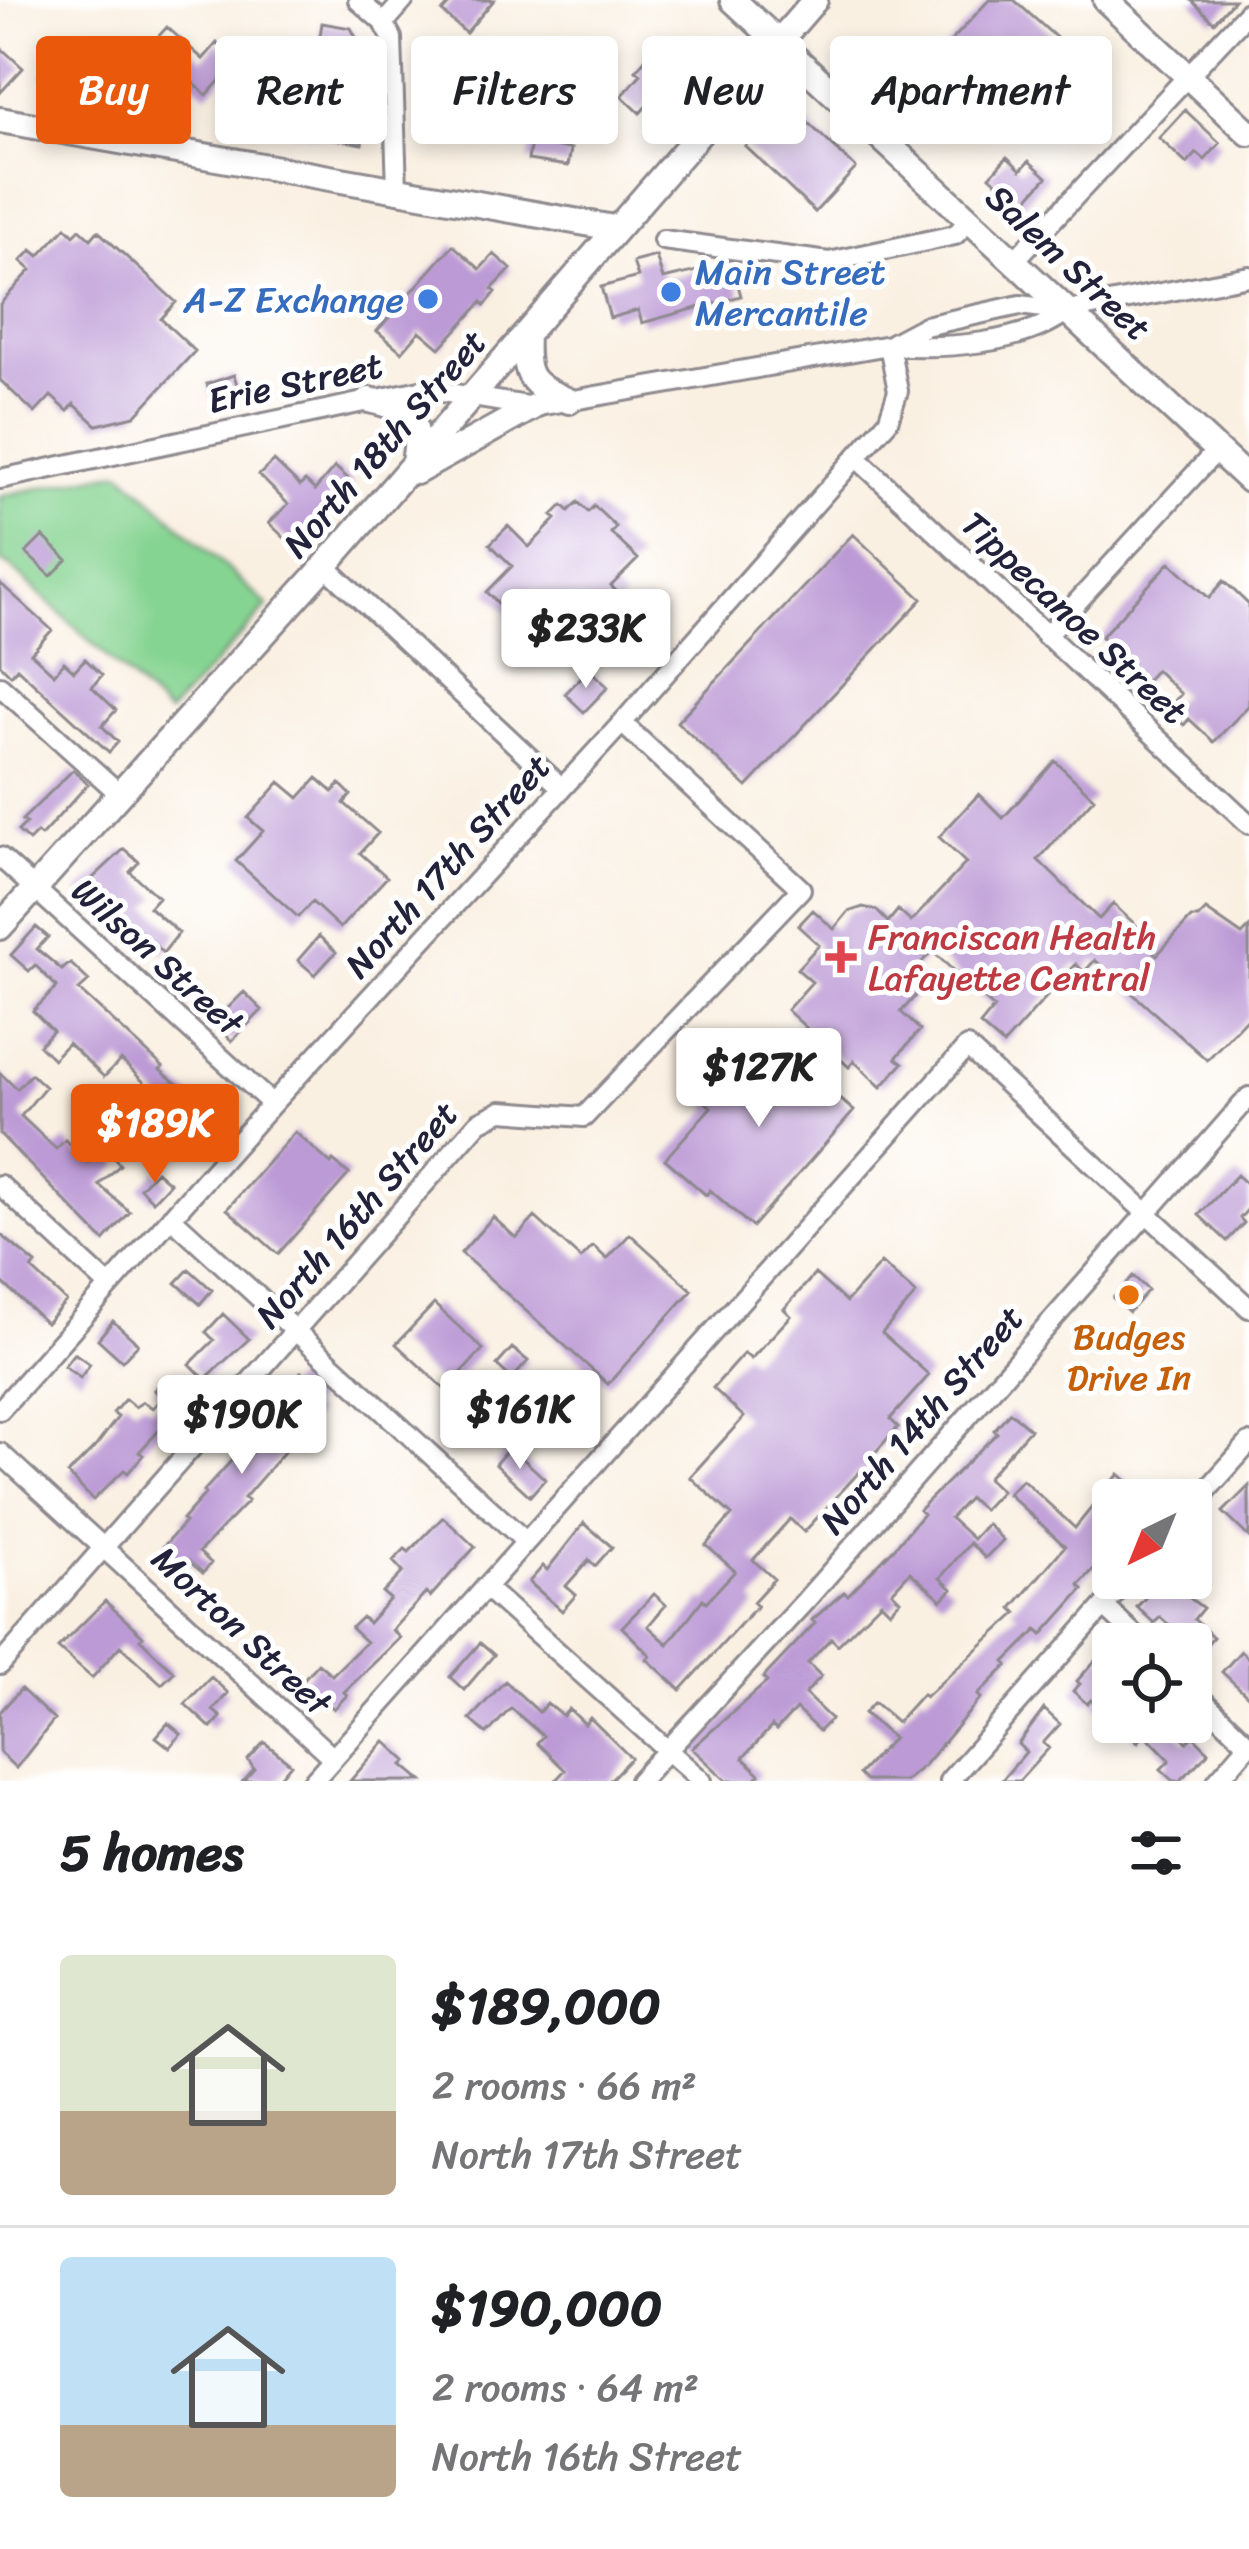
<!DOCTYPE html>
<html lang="en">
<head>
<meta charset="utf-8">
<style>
  :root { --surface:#fff; --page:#f6f6f6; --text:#202124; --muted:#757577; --line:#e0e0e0; --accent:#ea580c }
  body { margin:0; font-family:Sriracha,sans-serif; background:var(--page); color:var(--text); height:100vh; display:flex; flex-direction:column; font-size:45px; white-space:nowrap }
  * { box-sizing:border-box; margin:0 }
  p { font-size:39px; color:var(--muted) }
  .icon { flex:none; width:66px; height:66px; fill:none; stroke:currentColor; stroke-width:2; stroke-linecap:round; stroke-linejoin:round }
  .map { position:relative; height:1781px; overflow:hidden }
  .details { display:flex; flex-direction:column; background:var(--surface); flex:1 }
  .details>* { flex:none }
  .hud { position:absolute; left:36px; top:36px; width:1179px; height:108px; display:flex; gap:24px }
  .needle { width:78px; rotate:223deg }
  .buttons { position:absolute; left:1092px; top:1479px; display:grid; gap:24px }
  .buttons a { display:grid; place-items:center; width:120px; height:120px; border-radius:12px; background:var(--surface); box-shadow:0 6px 18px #0003; font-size:60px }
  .price { position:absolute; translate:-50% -102px; padding:0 27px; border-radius:12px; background:#fff; color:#222; font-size:39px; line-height:78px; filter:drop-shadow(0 3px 6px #0008) }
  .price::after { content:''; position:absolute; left:50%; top:72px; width:36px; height:27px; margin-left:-18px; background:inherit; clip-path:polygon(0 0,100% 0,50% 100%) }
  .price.active { background:var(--accent); color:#fff }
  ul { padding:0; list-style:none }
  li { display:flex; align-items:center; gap:36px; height:300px; padding:0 60px }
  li+li { border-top:3px solid var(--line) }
  li span { display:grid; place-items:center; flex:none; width:336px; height:240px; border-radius:12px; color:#555 }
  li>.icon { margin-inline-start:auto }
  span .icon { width:144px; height:144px; fill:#fffc; stroke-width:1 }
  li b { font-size:51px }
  h2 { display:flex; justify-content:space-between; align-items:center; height:144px; padding:0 60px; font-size:51px }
  .pill { padding:0 42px; border-radius:12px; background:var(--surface); box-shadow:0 6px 18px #0003; font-size:42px; line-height:108px }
  .pill.active { background:var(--accent); color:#fff }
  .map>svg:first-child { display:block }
  .green { fill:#86d492; stroke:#547b66; stroke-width:3 }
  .building { fill:#bc9ad5 }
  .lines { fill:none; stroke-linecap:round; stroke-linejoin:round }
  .minor-casing { stroke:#8e898e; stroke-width:24 }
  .major-casing { stroke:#8e898e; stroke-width:30 }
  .minor { stroke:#fff; stroke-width:18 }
  .major { stroke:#fff; stroke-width:24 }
  .shop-dot { fill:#3f7fe0; stroke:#fff; stroke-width:4.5 }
  .health-dot { fill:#e0444e; stroke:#fff; stroke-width:4.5 }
  .food-dot { fill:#e8710a; stroke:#fff; stroke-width:4.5 }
  .labels { text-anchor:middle; stroke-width:10; stroke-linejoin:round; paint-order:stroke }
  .street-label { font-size:36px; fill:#22223b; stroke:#fff }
  .shop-label { font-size:36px; fill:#366cbe; stroke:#fff; text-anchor:start }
  .health-label { font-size:36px; fill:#be3a42; stroke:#fff; text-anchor:start }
  .food-label { font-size:36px; fill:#c56008; stroke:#fff }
</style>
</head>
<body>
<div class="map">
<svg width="1249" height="1781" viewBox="0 0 1249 1781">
  <rect width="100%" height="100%" fill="#fff"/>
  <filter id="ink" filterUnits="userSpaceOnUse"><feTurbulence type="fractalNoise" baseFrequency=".00833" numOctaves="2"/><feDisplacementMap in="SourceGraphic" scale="24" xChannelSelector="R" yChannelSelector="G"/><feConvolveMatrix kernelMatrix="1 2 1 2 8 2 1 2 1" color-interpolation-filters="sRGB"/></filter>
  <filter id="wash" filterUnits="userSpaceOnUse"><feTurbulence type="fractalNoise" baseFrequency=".004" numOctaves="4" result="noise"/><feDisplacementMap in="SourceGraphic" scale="48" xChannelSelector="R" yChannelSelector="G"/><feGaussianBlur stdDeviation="2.7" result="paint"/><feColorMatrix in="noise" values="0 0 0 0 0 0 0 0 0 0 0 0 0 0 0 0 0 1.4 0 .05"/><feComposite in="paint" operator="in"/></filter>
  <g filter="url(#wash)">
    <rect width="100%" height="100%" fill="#faf0e2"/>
    <!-- green -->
    <path class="green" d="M121,471L268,606L168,714L10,566L0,561V496Z"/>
    <g id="blocks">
      <!-- building -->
      <path class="building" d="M453,0H494L466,33L442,12Z
        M989,0H1014L1060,41L984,123L933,77L932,62Z
        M1191,0H1234L1214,22Z
        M322,23L351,28L373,69L372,78L315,69Z
        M167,27L203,59L217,43L237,61L207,95L189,79L182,86L171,77L139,112L112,87Z
        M73,45L89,61L82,67L86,71L63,95L42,75Z
        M0,47L23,68L0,93Z
        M651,52L664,64L660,69L674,82L653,105L650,102L640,113L622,96L641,74L636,70Z
        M522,88L534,113L514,123L502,98Z
        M786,102L856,168L815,212L745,146Z
        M288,105L366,119L362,144L284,130Z
        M1185,110L1220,143L1205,160L1197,153L1187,164L1159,138Z
        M531,142L571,149L568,166L528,160Z
        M1007,157L1021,170L1029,161L1047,177L1022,205L990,176Z
        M66,227L74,235L80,229L91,239L98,231L176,302L161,319L195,351L135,416L97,425L74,404L68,411L51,396L35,413L0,380V304L31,270L21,261L32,250L39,256Z
        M453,245L480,269L494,254L511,269L492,289L496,292L485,305L482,302L440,348L420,331L402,352L377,331Z
        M656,256L663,279L732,263L741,296L642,323L638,310L610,318L601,287L638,277L633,262Z
        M234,375L239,391L212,399L207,384Z
        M274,461L300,486L305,481L315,490L335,467L353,483L322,525L318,522L294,547L269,523L288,504L259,475Z
        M578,502L588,512L594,506L616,527L611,533L638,559L611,586L624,599L587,636L577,627L550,655L487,592L512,566L490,544L508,526L529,547L556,519L552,516L563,505L569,511Z
        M853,534L922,599L747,787L677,722Z
        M43,536L67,560L51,576L26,553Z
        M1170,562L1209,598L1224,581L1249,605V705L1214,742L1189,719L1184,725L1167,709L1181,694L1156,670L1142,685L1121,666L1126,660L1101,637Z
        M0,583L52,630L31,653L54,674L64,662L74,671L85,659L102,675L92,687L116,710L102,726L118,742L109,752L17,668L11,675L0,664Z
        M589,669L608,687L584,712L565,694Z
        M1055,761L1094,798L1038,860L1099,919L1113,904L1138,927L1132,933L1157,955L1191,918H1198L1206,910L1242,935L1249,928V1016L1207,1060L1095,960L1084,972L1076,964L1003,1045L980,1025L994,1008L932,951L911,974L924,986L901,1012L920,1030L896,1058L903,1063L881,1087L854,1061L849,1067L787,1010L812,982L797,969L819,945L798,926L813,910L834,929L848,912L863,907L876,910L888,922L898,910L911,922L966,863L939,837L979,794L1003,818Z
        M73,770L88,784L41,836L37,833L29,841L18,831L26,823L22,820Z
        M317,778L333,792L340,784L351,795L344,803L378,833L360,853L387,877L340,928L312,902L298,917L236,861L263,831L248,818L280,782L299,798Z
        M124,849L139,862L130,872L158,897L149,907L179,933L163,953L108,903L101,912L78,892Z
        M36,927L48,937L37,949L62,970L70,963L89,981L79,990L163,1067L160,1070L220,1119L198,1144L178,1127L184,1121L121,1060L104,1077L68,1043L53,1059L39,1045L53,1031L33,1011L57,987L35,965L29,971L11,955Z
        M319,936L336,952L315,975L298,960Z
        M244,992L262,1010L232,1041L213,1023Z
        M773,1031L811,1065L807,1070L854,1111L752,1227L710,1190L706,1195L665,1159L711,1107L699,1096L717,1076L727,1084Z
        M0,1073L17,1089L31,1074L45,1087L21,1116L56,1149L65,1140L88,1162L115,1142L123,1153L115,1159L120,1165L99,1185L130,1212L104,1241L0,1134Z
        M295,1132L331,1164L333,1161L349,1174L278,1254L227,1209Z
        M156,1171L170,1183L153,1201L140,1188Z
        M1237,1175L1249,1186V1208L1240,1218L1244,1223L1227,1241L1199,1215Z
        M493,1217L516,1238L535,1217L581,1259L593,1246L607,1259L630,1234L692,1290L608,1384L461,1253Z
        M0,1234L36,1264L32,1269L66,1301L46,1323L0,1280Z
        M881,1263L916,1294L882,1333L929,1375L890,1419L898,1427L871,1457L879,1464L868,1476L861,1470L804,1532L790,1519L753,1560L774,1579L753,1602L757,1606L681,1690L647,1659L650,1655L622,1627L654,1594L666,1605L648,1626L668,1644L703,1599L706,1602L735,1571L706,1545L732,1515L690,1477L744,1417L713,1388L744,1353L751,1359L791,1316L784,1309L815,1274L846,1302Z
        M189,1269L212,1290L200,1304L176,1283Z
        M1133,1276L1148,1290L1129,1312L1113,1298Z
        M434,1304L483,1349L446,1390L396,1344Z
        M223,1314L249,1339L205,1379L190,1364L214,1340L206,1332Z
        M113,1321L138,1344L122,1361L98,1339Z
        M512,1348L528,1361L512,1379L497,1365Z
        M74,1353L90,1364L80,1378L64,1366Z
        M301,1372L322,1392L309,1407L317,1414L244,1498L248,1501L199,1552L211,1563L203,1573L188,1560L182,1567L161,1549L185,1522L182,1520L205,1494L203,1492L242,1449L249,1455L269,1432L266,1428L285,1406L277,1399Z
        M164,1379L190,1402L179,1414L176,1412L139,1452L143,1455L128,1473L124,1470L93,1500L68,1474L96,1446L118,1417L113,1413L125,1399L135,1407L143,1402L153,1408L162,1397L154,1390Z
        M566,1395L591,1418L572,1438L547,1416Z
        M1010,1412L1030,1429L987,1478L1001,1491L983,1510L969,1498L950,1518L973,1539L987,1524L1003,1540L985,1558L970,1543L940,1578L952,1589L942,1600L910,1572L892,1592L900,1600L890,1611L881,1602L838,1645L831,1638L808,1663L821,1676L805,1694L831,1719L819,1731L796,1709L776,1730L772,1726L743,1758L760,1774L753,1781H727L692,1748L767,1682L763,1678L815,1623L812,1620L844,1592L848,1595L896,1546L923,1514L919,1510L997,1433L994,1430Z
        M510,1447L545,1479L530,1496L495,1464Z
        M1119,1474L1148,1500H1113V1537L1098,1554L1103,1559L1079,1585L1083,1589L1042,1635L1037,1630L1005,1662L1008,1665L978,1695L981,1698L924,1765L905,1781H866L859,1774L893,1738L864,1713L874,1702L897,1722L922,1694L925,1697L1017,1613L1012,1608L1065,1546L1008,1494L1022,1479L1075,1528Z
        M1249,1486V1537L1223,1512Z
        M443,1517L475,1547L430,1597L426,1593L392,1630L400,1638L344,1692L347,1695L334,1709L303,1680L318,1663L332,1675L366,1642L351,1628L362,1617L368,1623L390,1599L383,1593L403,1572L393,1561L405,1549L409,1552Z
        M584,1523L612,1547L595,1566L589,1560L566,1586L576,1595L562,1611L529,1582L543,1566L547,1570Z
        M1163,1578L1203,1608L1194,1619L1213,1637L1200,1652L1160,1617L1154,1623L1137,1607Z
        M105,1601L143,1636L140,1639L174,1672L162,1684L120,1646L92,1678L58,1648Z
        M480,1643L494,1655L464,1690L450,1677Z
        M1241,1651L1249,1659V1697L1222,1672Z
        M1100,1655L1113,1667V1720L1091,1700L1087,1704L1073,1691L1080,1684L1077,1681Z
        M211,1677L228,1693L213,1710L221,1717L211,1728L185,1704Z
        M505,1681L539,1712L547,1703L563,1716L569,1709L585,1724L590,1718L631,1758L609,1781H555L565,1770L537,1743L543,1736L511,1708L487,1734L470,1719Z
        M21,1689L54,1720L16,1768L0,1753V1712Z
        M1044,1709L1060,1724L1043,1743L1049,1748L1019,1781H1001L1026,1752L1018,1744Z
        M1116,1722H1168L1187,1742L1193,1736L1209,1752L1180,1781H1174L1161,1769L1170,1760L1145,1734L1138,1742Z
        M168,1723L181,1734L170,1748L156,1737Z
        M385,1741L407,1761L403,1765L422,1781H350Z
        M264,1742L291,1764L277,1781H243L254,1769L248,1760Z"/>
    </g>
  </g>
  <g filter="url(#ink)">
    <use href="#blocks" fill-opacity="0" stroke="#8e898e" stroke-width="3"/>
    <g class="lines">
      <defs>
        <path id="minor" d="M358,0L384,23L392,38L397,189
          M384,23L404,0
          M663,240L829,262L955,235L971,219
          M1014,261L1249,11
          M893,343L925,326L1020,305L1067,311L1249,276
          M857,458L1249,824
          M0,479L425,389L533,407L889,345C942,349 1024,345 1067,311
          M325,566L562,788
          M1046,636L1217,450
          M0,686L121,795
          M0,857L272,1104
          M0,1185L109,1286
          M171,1217L525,1541
          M0,1410L272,1104L622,723L888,421L898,391L889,345
          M0,1453L333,1758
          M1191,1508L1249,1443
          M485,1587L702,1781
          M1104,1606L1144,1644
          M0,1665L479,1122L501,1111L584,1117L801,889L622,723
          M1191,1689L1249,1745
          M313,1781L967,1047L1249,1308
          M639,1781L806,1600L1249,1097
          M949,1781L1129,1578
          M1217,1781L1249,1744"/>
        <path id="major" d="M733,0L1249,480
          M1106,0L1249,133
          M0,120L614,228
          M526,334C524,378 529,384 569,401
          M369,400C410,408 422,419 414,462
          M416,472L533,407
          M0,927L325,566L815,0"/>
      </defs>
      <!-- minor casing -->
      <use href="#minor" class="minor-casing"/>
      <!-- major casing -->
      <use href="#major" class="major-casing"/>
      <!-- minor -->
      <use href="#minor" class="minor"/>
      <!-- major -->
      <use href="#major" class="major"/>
    </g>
  </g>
  <!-- markers -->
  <g class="shop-dot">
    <circle cx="671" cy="292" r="12"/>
    <circle cx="428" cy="299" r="12"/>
  </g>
  <path class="health-dot" d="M835 939h12v12h12v12h-12v12h-12v-12h-12v-12h12z"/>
  <circle class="food-dot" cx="1129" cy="1295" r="12"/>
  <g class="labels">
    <!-- street labels -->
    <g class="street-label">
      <text transform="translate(1069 262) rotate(43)" y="13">Salem Street</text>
      <text transform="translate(295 382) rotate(-12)" y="13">Erie Street</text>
      <text transform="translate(384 443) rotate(-49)" y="13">North 18th Street</text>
      <text transform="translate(1075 617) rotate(43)" y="13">Tippecanoe Street</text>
      <text transform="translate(447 865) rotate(-48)" y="13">North 17th Street</text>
      <text transform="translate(158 956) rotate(42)" y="13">Wilson Street</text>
      <text transform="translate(356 1214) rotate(-49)" y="13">North 16th Street</text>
      <text transform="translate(921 1419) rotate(-49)" y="13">North 14th Street</text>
      <text transform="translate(242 1630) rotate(43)" y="13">Morton Street</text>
    </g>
    <!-- shop labels -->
    <g class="shop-label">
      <text x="695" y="284">Main Street<tspan x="695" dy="41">Mercantile</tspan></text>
      <text x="404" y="312" text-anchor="end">A-Z Exchange</text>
    </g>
    <!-- health labels -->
    <g class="health-label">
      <text x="868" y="949">Franciscan Health<tspan x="868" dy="41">Lafayette Central</tspan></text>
    </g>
    <!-- food labels -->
    <g class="food-label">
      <text x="1129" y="1349">Budges<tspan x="1129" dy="41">Drive In</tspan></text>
    </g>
  </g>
</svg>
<div class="buttons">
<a><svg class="needle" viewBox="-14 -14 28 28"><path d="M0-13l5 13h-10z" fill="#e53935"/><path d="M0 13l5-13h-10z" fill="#757577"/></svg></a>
<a><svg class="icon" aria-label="locate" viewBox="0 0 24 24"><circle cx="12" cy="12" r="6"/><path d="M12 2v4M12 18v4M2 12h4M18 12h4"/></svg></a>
</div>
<b class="price" style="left:586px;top:691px">$233K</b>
<b class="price" style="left:759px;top:1130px">$127K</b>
<b class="price active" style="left:155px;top:1186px">$189K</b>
<b class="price" style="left:520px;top:1472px">$161K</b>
<b class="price" style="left:242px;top:1477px">$190K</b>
<div class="hud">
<a class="pill active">Buy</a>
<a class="pill">Rent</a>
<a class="pill">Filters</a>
<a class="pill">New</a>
<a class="pill">Apartment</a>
</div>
</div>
<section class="details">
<h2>5 homes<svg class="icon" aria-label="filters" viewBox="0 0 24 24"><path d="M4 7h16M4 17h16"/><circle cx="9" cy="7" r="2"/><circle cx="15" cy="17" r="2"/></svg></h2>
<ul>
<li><span style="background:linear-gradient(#dfe7d0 65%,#b9a48a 0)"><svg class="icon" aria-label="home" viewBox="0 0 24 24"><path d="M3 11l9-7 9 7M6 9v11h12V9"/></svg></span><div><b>$189,000</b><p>2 rooms · 66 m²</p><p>North 17th Street</p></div></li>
<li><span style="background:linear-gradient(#bfe0f5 70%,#b9a48a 0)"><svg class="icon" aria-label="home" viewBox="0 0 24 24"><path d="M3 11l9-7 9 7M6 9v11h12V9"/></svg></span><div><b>$190,000</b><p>2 rooms · 64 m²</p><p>North 16th Street</p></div></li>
</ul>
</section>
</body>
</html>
